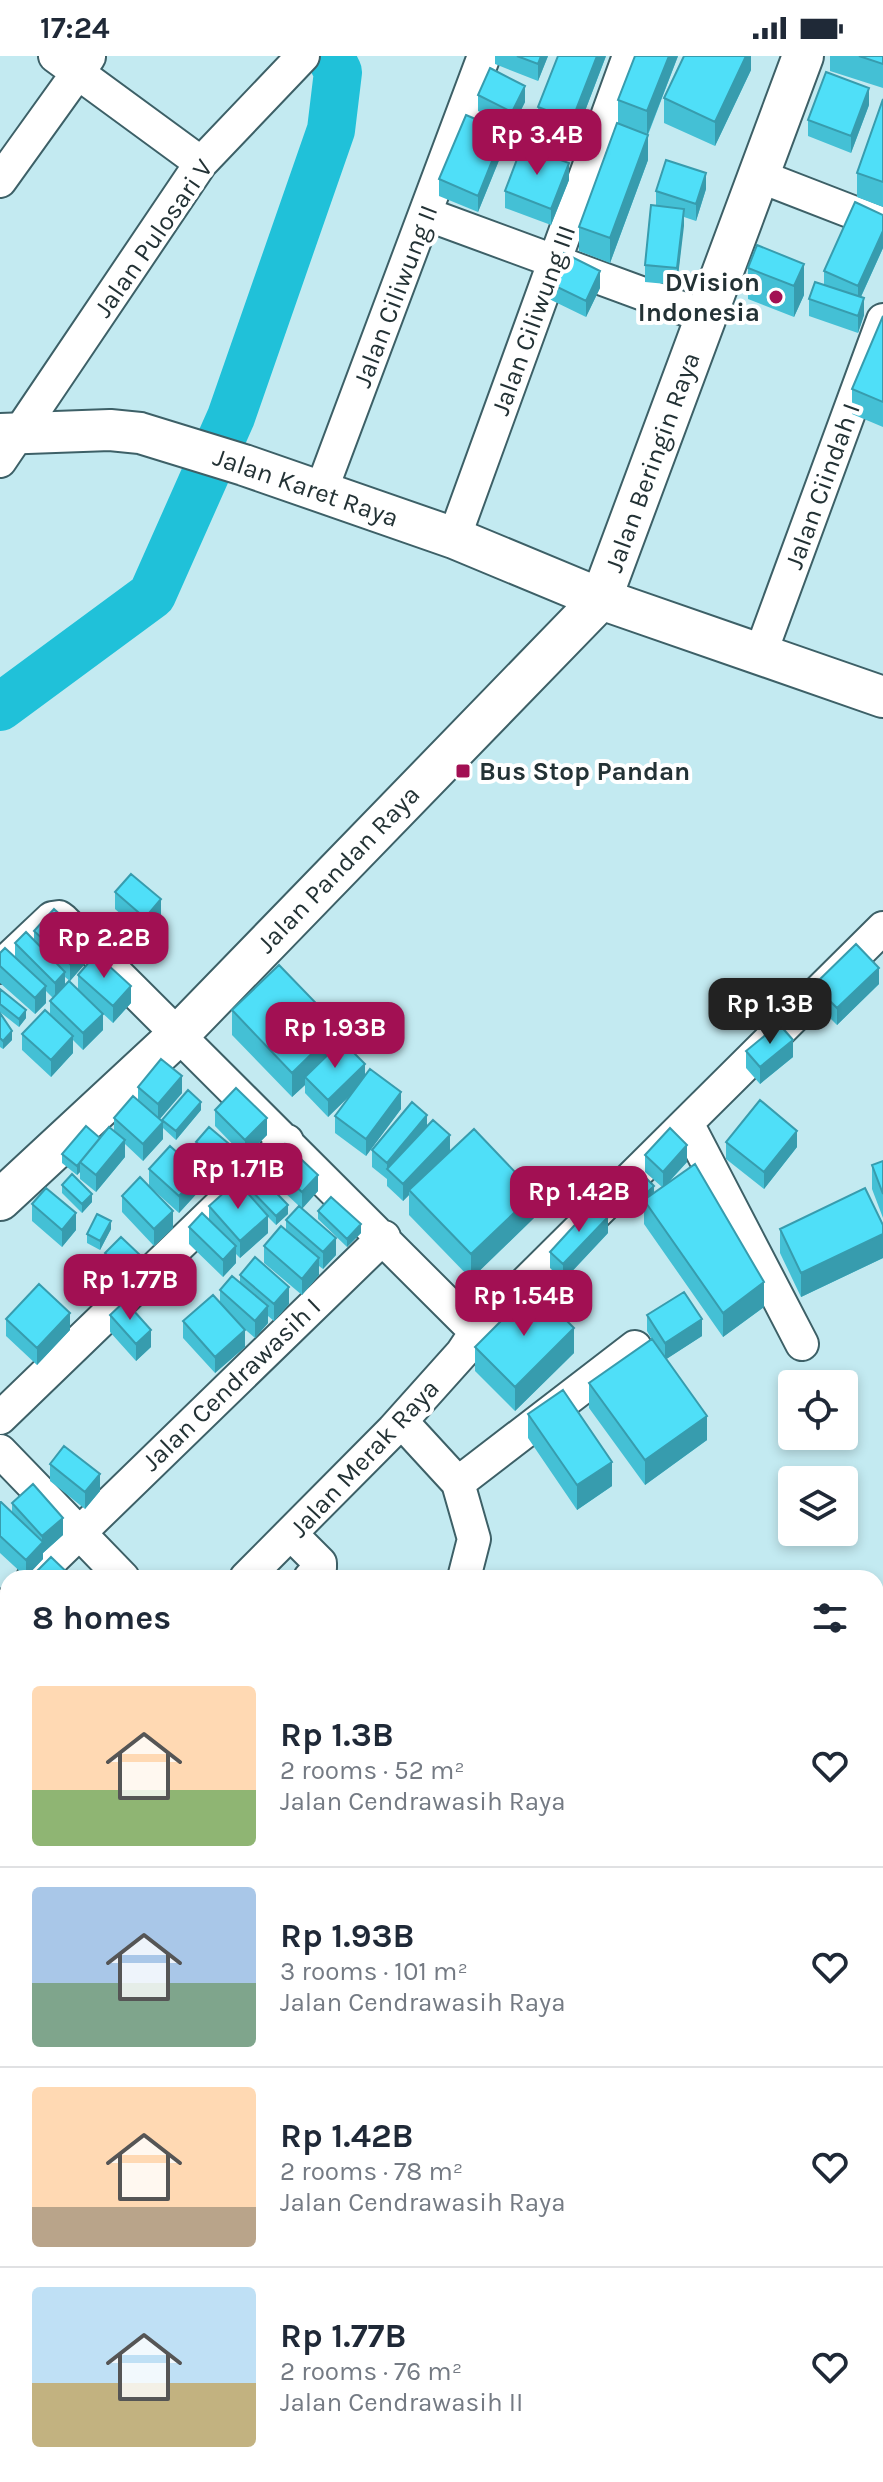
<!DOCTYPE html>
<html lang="en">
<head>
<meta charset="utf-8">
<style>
  :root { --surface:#fff; --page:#f2f2f3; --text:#1f2937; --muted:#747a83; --line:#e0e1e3; --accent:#a21053 }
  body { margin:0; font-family:Karla,sans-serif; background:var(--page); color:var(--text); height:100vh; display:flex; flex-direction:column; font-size:30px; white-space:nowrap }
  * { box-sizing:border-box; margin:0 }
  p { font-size:26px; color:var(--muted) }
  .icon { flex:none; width:44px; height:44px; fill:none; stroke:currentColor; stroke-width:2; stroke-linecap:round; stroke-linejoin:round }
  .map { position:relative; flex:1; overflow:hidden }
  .drawer { position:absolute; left:0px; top:1514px; width:884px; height:912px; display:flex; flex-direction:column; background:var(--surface); border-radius:24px 24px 0 0; box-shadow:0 4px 12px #0003 }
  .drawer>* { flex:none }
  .fabs { position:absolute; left:778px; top:1314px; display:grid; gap:16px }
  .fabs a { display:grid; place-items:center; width:80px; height:80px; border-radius:8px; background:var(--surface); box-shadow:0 4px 12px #0003; font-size:40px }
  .price { position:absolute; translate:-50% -68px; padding:0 18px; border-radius:16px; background:var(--accent); color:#fff; font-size:26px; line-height:52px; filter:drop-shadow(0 2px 4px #0008) }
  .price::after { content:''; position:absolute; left:50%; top:48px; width:24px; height:18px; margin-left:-12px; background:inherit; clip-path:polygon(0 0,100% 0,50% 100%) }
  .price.on { background:#222; color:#fff }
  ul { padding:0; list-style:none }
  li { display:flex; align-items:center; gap:24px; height:200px; padding:0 32px }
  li+li { border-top:2px solid var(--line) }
  li span { display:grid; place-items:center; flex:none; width:224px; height:160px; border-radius:8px; color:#555 }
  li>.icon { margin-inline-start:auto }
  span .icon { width:96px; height:96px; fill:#fffc; stroke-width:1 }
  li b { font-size:34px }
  h2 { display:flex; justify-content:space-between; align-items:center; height:96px; padding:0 32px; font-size:34px }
  .status { display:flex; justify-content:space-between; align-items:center; height:56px; padding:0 40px; background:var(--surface); direction:ltr }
  .status svg { height:22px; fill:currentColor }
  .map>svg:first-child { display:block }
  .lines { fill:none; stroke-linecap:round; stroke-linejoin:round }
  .river { stroke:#20c1d9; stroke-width:48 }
  .minor-casing { stroke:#3d6067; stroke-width:36 }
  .tertiary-casing { stroke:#3d6067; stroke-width:44 }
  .minor { stroke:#fff; stroke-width:32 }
  .tertiary { stroke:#fff; stroke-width:40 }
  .wall { fill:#44c0d5 }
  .shaded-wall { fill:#379cae }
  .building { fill:#4fdff8; stroke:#379cae; stroke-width:2 }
  .poi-dot { fill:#a21053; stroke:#fff; stroke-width:3 }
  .labels { text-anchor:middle; stroke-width:8; stroke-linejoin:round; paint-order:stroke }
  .street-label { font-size:26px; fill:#233235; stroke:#fff }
  .poi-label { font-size:26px; font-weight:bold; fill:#233235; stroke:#fff; text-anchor:end }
</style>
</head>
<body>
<div class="status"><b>17:24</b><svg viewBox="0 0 49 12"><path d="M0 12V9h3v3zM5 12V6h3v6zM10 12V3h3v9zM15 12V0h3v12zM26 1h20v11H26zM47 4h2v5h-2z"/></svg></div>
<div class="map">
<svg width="883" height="2426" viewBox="0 0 883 2426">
  <rect width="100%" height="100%" fill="#c3eaf1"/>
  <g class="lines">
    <!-- river -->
    <path class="river" d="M0,651L152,539L231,361L331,74L338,16L330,0"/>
    <defs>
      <path id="minor" d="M55,0L201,107
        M759,120L883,168
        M0,125L89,1
        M426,158L706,261
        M0,405L201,107L303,0
        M321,435L484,0
        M454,482L629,0
        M761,596L883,264
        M0,911L52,862L59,861L63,864L476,1276
        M687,1067L802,1288
        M0,1362L287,1085
        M401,1365L458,1427L635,1291
        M0,1395L123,1522
        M458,1427L474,1483L464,1522
        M292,1479L320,1507V1512L310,1522
        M33,1522L384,1181
        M246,1522L393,1374L462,1297L476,1276L883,872
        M0,1556L8,1548
        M876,1647L883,1642
        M0,1759L8,1751
        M876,1816L883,1820
        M0,1827L8,1819
        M876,1933L880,1936
        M0,2013L8,2006
        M0,2037L8,2050
        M876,2205L883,2209
        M0,2259L8,2268
        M0,2302L8,2294
        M876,2373L883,2377
        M242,2418L247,2426"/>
      <path id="tertiary" d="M0,378L110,374L140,377L244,409L454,482L601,543L883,641
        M0,1144L178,979L601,543L803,0"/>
    </defs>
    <!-- minor casing -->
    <use href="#minor" class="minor-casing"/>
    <!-- tertiary casing -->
    <use href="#tertiary" class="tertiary-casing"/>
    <!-- minor -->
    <use href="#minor" class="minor"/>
    <!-- tertiary -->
    <use href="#tertiary" class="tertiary"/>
  </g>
  <!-- wall -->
  <path class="wall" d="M495,0H548L538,25L495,8Z
    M606,0L572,89L556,83L563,95L559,103L569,124L551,169L505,152V135L527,91V87L538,73V51Z
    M635,0H678L648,79V104L610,207L579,195V171L618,68V44Z
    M751,0V14L715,90L664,67V42Z
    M830,0H883V32L830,15Z
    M478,39L525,46L512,72L478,55Z
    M883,43V151L857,141V117Z
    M869,49L851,97L808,80V64Z
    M504,92L478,156L439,140V123Z
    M706,133L696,165L684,161L677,229L645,226V209L656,150V135Z
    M883,159V192L861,241L864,259L858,277L809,260V243L824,229V215Z
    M757,189L804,239L794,261L748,243V212Z
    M549,227L600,232L586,261L549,243Z
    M883,260V371L852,358V333Z
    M115,836L161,860L145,879L115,853Z
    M34,875L90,902L70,925L65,921V929L78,934V919L131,947L113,967L98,953L103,974L83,994L73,984V997L51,1021L22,994V978L50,959V945L53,942L46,935V947L35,958L0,927V897L15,901V887L34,884Z
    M879,928L837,969L814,946V929Z
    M0,933L26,962L19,971L0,956Z
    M232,954L339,987L365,1020L401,1053L366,1100L335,1077V1060L351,1038L328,1061L305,1037V1029L292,1041L232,979Z
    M0,957L12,984L3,993L0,991Z
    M746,995L793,1001L760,1028L746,1012Z
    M138,1031L182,1037L159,1064L162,1066V1064L201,1054L176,1084L163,1072V1083L143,1105L125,1088V1101L96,1136L80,1123V1116L77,1119L62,1107V1098L114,1075V1062L138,1044Z
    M215,1054L267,1079L245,1101L215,1070Z
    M427,1070L450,1095L535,1161L471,1223L409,1159V1139L403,1145L387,1130V1123L372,1111V1094Z
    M196,1086L235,1102L223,1116L196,1094Z
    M726,1086L797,1091L764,1133L726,1103Z
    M645,1099L687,1106L668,1127L764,1251L723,1281L644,1168V1149L635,1157L621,1143V1134L654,1137L662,1131L645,1116Z
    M883,1105V1162L872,1133V1109Z
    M269,1106L318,1135L302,1152L336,1199L323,1213L319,1210V1219L302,1239L264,1207V1190L286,1174V1164L299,1150L269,1122Z
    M149,1113L200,1134L179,1157L149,1130Z
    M245,1128L288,1158L276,1169L268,1161V1177L240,1202L236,1198V1207L223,1221L189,1188V1171L209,1164V1150L245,1134Z
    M62,1129L92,1146L82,1157L62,1137Z
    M122,1140L173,1172L154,1190L122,1156Z
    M32,1148L76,1174L62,1191L32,1165Z
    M318,1155L361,1177L347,1191L318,1163Z
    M883,1169V1202L801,1241L780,1197V1173Z
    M111,1173L100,1194L87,1187V1178Z
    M608,1177L563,1225L550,1212V1196Z
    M105,1197L140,1208L123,1224L105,1206Z
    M240,1219L289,1248L274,1265L268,1260V1267L255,1282L240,1269L245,1291L215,1317L183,1282V1265L220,1246V1234L240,1227Z
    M110,1259L151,1291L136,1305L110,1276Z
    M647,1259L702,1280L666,1303L707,1384L645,1429L589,1352V1327L652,1284L647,1275Z
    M6,1263L70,1274L37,1309L6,1280Z
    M475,1291L574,1297L515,1355L475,1315Z
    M528,1358L612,1430L577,1454L528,1382Z
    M50,1408L100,1435L85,1453L50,1425Z
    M0,1446L12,1456V1447L63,1479L43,1497V1503L26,1521L0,1497Z
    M883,1994V2073L876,2070V2015Z
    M876,2087L883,2090V2193L876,2190Z
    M876,2270L882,2277L883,2276V2367L876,2364Z
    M161,2418H230V2426H166Z
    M629,2418H647L642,2426Z
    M686,2420L847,2422L862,2426H686Z"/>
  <!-- shaded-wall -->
  <path class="shaded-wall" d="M541,0H548L538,25V8Z
    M597,0H606L572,89V64Z
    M669,0H678L647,80V55Z
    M746,0H751V14L715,90V66Z
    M525,30V46L512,72V56Z
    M869,32V49L851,97V80Z
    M504,75V92L478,156V140Z
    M648,79V104L610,207V182Z
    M563,86V95L555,110V101Z
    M569,107V124L551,169V153Z
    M706,117V133L696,165V148Z
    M684,153V170L677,229V212Z
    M883,175V192L858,247V230Z
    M804,208V239L794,261V230Z
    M600,215V232L586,261V245Z
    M864,242V259L858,277V260Z
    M161,843V860L145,879V862Z
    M90,886V902L70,925V908Z
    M879,912V928L837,969V952Z
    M65,916V933L55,944V927Z
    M46,930V947L35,958V942Z
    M131,930V947L113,967V950Z
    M26,954V962L19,971V963Z
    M103,958V974L83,994V977Z
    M339,971V995L305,1021V1029L292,1041V1017Z
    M12,975V984L3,993V985Z
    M73,980V997L51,1021V1004Z
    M793,984V1001L760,1028V1011Z
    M365,1008V1025L328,1061V1044Z
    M182,1020V1037L158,1065V1048Z
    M401,1036V1053L366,1100V1083Z
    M201,1046V1054L176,1084V1075Z
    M427,1059V1076L387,1113V1107Z
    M267,1062V1079L245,1101V1084Z
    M163,1066V1083L143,1105V1088Z
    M797,1075V1091L764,1133V1116Z
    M450,1079V1096L409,1134V1139L403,1145V1128Z
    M125,1084V1101L96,1136V1119Z
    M687,1089V1106L663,1132V1116Z
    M235,1093V1102L223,1116V1108Z
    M80,1107V1116L77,1119V1110Z
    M200,1117V1134L179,1157V1140Z
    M318,1119V1135L302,1153V1136Z
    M654,1130V1139L644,1144V1149L635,1157V1148Z
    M535,1137V1161L471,1223V1198Z
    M92,1138V1146L82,1157V1148Z
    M288,1149V1158L276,1169V1160Z
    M173,1155V1172L154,1190V1173Z
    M76,1157V1174L62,1191V1174Z
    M268,1160V1177L240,1202V1185Z
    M608,1161V1177L563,1225V1208Z
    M111,1165V1173L100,1194V1185Z
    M361,1168V1177L347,1191V1183Z
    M883,1178V1202L801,1241V1217Z
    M336,1182V1199L323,1213V1196Z
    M236,1190V1207L223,1221V1204Z
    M140,1199V1208L123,1224V1216Z
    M319,1202V1219L302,1239V1223Z
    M764,1226V1251L723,1281V1257Z
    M289,1231V1248L274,1265V1248Z
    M268,1250V1267L255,1282V1265Z
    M70,1257V1274L37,1309V1292Z
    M702,1263V1280L665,1304V1287Z
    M574,1272V1297L515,1355V1331Z
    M151,1274V1291L136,1305V1288Z
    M245,1274V1291L215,1317V1301Z
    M707,1360V1384L645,1429V1404Z
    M612,1406V1430L577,1454V1429Z
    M100,1418V1435L85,1453V1436Z
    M63,1462V1479L43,1497V1503L26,1521V1504L42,1487V1480Z
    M8,1704V1721L0,1731V1714Z
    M12,2418H43L35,2426H4Z
    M213,2418H230V2426H202Z"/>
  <!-- building -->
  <path class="building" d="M517,0H541L538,8Z
    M558,0H597L572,64L538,51Z
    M635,0H669L647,55L618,44Z
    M684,0H746L715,66L664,42Z
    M859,0H883V8Z
    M490,12L525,30L512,56L478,39Z
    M826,16L869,32L851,80L808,64Z
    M883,43V126L857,117Z
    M466,59L504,75L478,140L439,123Z
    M617,67L648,79L610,182L579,171Z
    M535,72L563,86L555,101L527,87Z
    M522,90L569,107L551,153L505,135Z
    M666,104L706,117L696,148L656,135Z
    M855,146L883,159V175L858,230L824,215Z
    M651,149L684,153L677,212L645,209Z
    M757,189L804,208L794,230L748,212Z
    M564,197L600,215L586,245L549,227Z
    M815,226L864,242L858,260L809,243Z
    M883,260V346L852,333Z
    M131,818L161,843L145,862L115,836Z
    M54,853L90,886L70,908L34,875Z
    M26,876L65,916L55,927L15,887Z
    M856,888L879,912L837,952L814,929Z
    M5,892L46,930L35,942L0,910V897Z
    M96,898L131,930L113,950L78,919Z
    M279,909L339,971L292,1017L232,954Z
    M69,925L103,958L83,977L50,945Z
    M0,933L26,954L19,963L0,948Z
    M45,954L73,980L51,1004L22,978Z
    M0,957L12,975L3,985L0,982Z
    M779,968L793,984L760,1011L746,995Z
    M342,985L365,1008L328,1044L305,1021Z
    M161,1003L182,1020L158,1048L138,1031Z
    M370,1013L401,1036L366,1083L335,1060Z
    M236,1032L267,1062L245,1084L215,1054Z
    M188,1034L201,1046L176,1075L162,1064Z
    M133,1040L163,1066L143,1088L114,1062Z
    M760,1044L797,1075L764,1116L726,1086Z
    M412,1046L427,1059L387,1107L372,1094Z
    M433,1064L450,1079L403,1128L387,1113Z
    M86,1070L100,1082L77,1110L62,1098Z
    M109,1071L125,1084L96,1119L80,1106Z
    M209,1071L235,1093L223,1108L196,1086Z
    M670,1072L687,1089L663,1116L645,1099Z
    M474,1073L535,1137L471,1198L409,1134Z
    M285,1088L318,1119L302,1136L269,1106Z
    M170,1090L200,1117L179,1140L149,1113Z
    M883,1105V1138L872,1109Z
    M695,1108L764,1226L723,1257L644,1144Z
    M256,1116L288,1149L276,1160L245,1128Z
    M640,1116L654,1130L635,1148L621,1134Z
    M72,1118L92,1138L82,1148L62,1129Z
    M140,1121L173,1155L154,1173L122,1140Z
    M237,1125L268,1160L240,1185L209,1150Z
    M46,1132L76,1157L62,1174L32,1148Z
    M865,1132L883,1169V1178L801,1217L780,1173Z
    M331,1141L361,1168L347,1183L318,1155Z
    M594,1148L608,1161L563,1208L550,1196Z
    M299,1150L336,1182L323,1196L286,1164Z
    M202,1157L236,1190L223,1204L189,1171Z
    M97,1158L111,1165L100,1185L87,1178Z
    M281,1170L319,1202L302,1223L264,1190Z
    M121,1181L140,1199L123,1216L105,1197Z
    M255,1201L289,1231L274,1248L240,1219Z
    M232,1220L268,1250L255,1265L220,1234Z
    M39,1228L70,1257L37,1292L6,1263Z
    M534,1232L574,1272L515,1331L475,1291Z
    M684,1236L702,1263L665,1287L647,1259Z
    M213,1239L245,1274L215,1301L183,1265Z
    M125,1245L151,1274L136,1288L110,1259Z
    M652,1283L707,1360L645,1404L589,1327Z
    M563,1334L612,1406L577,1429L528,1358Z
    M64,1390L100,1418L85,1436L50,1408Z
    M33,1428L63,1462L42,1480L12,1447Z
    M0,1446H1L43,1486L26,1504L0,1480Z
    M51,1501L73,1522H36L33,1519Z
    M123,1516L130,1522H117Z
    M0,1678L8,1684V1704L0,1714Z
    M883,1994V2056L876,2054V2015Z
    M876,2087L883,2090V2110L876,2124Z
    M883,2115V2177L876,2173V2130Z
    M876,2270L882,2274L876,2285Z
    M883,2276V2350L876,2347V2289Z
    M8,2343V2418H12L4,2426H0V2351Z
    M178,2418H213L202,2426H184Z
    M688,2418H847L842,2426H697L686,2420Z
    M848,2419L862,2426H844Z"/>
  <!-- markers -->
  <g class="poi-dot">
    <circle cx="776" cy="241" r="8"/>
    <rect x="455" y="707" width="16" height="16" rx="4"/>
  </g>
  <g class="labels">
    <!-- street labels -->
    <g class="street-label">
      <text transform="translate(153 182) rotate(-55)" y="9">Jalan Pulosari V</text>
      <text transform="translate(395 240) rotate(-69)" y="9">Jalan Ciliwung II</text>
      <text transform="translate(533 264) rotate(-70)" y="9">Jalan Ciliwung III</text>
      <text transform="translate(652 406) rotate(-70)" y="9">Jalan Beringin Raya</text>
      <text transform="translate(822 430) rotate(-70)" y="9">Jalan Ciindah I</text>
      <text transform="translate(306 431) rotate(19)" y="9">Jalan Karet Raya</text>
      <text transform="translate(338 813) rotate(-46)" y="9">Jalan Pandan Raya</text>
      <text transform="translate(231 1328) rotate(-44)" y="9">Jalan Cendrawasih I</text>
      <text transform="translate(364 1402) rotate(-47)" y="9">Jalan Merak Raya</text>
    </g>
    <!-- poi labels -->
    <g class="poi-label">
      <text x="760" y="235">DVision<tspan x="760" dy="30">Indonesia</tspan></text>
      <text x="479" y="724" text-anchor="start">Bus Stop Pandan</text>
    </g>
  </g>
</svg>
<div class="fabs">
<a><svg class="icon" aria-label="locate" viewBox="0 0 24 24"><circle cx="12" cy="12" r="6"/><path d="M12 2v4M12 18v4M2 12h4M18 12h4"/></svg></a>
<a><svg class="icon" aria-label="layers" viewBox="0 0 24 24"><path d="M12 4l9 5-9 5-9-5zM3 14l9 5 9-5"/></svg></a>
</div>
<b class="price" style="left:537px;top:121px">Rp 3.4B</b>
<b class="price" style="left:104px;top:924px">Rp 2.2B</b>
<b class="price on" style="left:770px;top:990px">Rp 1.3B</b>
<b class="price" style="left:335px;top:1014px">Rp 1.93B</b>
<b class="price" style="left:238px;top:1155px">Rp 1.71B</b>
<b class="price" style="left:579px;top:1178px">Rp 1.42B</b>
<b class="price" style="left:130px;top:1266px">Rp 1.77B</b>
<b class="price" style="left:524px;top:1282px">Rp 1.54B</b>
<section class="drawer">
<h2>8 homes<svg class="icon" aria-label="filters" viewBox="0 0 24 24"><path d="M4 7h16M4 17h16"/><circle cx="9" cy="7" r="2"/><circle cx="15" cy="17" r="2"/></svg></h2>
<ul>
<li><span style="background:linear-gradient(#ffd9b3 65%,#8fb573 0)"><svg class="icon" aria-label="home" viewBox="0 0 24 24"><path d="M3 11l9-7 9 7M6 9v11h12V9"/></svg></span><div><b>Rp 1.3B</b><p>2 rooms · 52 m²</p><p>Jalan Cendrawasih Raya</p></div><svg class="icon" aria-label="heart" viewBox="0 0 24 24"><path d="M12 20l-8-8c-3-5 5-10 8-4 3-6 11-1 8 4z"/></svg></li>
<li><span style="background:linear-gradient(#a9c7e8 60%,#7fa58c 0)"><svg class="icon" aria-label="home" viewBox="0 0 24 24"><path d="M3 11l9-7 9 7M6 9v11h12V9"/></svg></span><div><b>Rp 1.93B</b><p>3 rooms · 101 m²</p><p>Jalan Cendrawasih Raya</p></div><svg class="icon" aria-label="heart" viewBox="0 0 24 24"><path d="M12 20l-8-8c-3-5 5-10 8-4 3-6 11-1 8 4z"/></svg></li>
<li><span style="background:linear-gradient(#ffd9b3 75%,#b9a48a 0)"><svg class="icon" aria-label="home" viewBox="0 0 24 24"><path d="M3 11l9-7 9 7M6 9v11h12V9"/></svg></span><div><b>Rp 1.42B</b><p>2 rooms · 78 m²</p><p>Jalan Cendrawasih Raya</p></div><svg class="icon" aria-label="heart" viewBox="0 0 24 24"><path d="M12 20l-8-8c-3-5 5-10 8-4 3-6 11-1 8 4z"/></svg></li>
<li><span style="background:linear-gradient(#bfe0f5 60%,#c2b280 0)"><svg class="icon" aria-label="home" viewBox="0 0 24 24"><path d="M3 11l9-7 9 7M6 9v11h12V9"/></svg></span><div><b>Rp 1.77B</b><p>2 rooms · 76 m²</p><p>Jalan Cendrawasih II</p></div><svg class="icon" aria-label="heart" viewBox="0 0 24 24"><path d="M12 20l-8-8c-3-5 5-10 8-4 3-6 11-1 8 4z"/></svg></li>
</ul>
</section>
</div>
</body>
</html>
